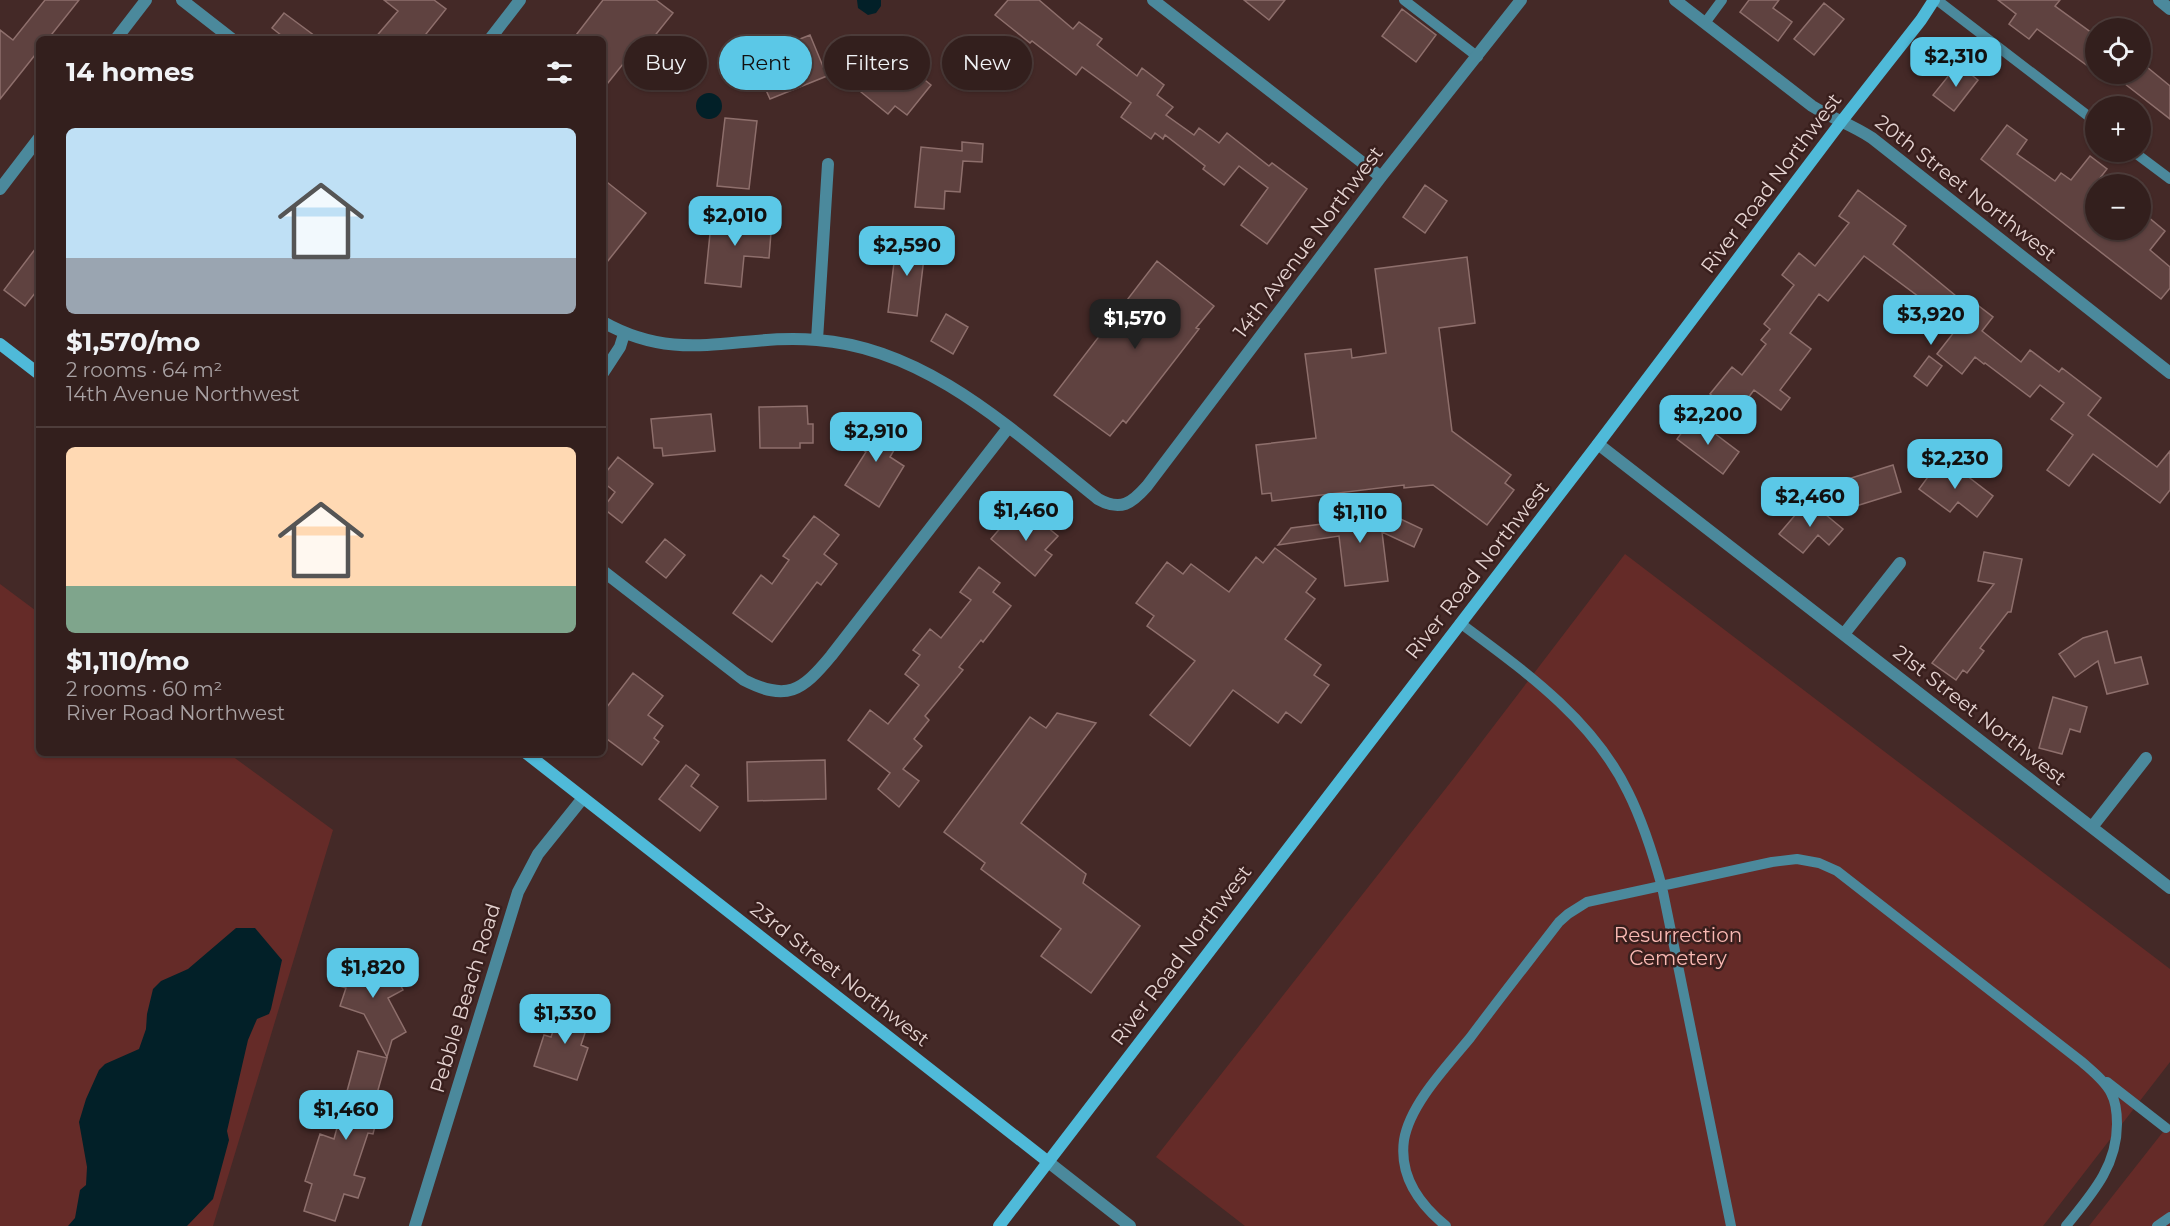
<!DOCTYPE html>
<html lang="en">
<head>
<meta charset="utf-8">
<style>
  :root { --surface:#331f1d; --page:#3b2726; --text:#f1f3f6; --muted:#a9a2a4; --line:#4e3d3b; --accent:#5bc8e7 }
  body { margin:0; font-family:Montserrat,sans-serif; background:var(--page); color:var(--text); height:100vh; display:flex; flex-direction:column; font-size:22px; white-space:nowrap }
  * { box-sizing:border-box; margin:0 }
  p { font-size:20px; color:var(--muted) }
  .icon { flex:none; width:33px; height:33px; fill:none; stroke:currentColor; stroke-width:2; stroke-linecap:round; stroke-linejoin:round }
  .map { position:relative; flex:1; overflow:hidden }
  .drawer { position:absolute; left:36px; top:36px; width:570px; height:720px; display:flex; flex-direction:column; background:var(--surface); border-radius:9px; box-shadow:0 2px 4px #0004,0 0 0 2px var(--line) }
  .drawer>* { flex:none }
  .hud { position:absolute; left:624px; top:36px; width:570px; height:54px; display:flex; gap:12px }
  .controls { position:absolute; left:2085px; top:18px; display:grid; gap:12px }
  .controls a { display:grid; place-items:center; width:66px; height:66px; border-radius:50%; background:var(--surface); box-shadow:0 2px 4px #0004,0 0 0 2px var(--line); font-size:30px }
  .price { position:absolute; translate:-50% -51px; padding:0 14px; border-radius:12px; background:var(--accent); color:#111; font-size:20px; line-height:39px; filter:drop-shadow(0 2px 3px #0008) }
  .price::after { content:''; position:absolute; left:50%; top:36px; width:18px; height:14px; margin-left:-9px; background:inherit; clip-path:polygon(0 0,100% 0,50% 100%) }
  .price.current { background:#222; color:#fff }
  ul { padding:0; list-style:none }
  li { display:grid; align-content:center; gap:12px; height:318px; padding:0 30px }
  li+li { border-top:2px solid var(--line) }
  li span { display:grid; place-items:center; height:186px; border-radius:9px; color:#555 }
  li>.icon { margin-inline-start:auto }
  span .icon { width:108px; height:108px; fill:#fffc; stroke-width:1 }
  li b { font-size:26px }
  h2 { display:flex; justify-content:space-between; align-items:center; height:72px; padding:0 30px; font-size:26px }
  .pill { padding:0 21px; border-radius:27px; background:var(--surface); box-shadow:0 2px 4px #0004,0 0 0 2px var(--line); font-size:21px; line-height:54px }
  .pill.current { background:var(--accent); color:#111 }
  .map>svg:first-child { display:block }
  .green { fill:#652b28 }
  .water { fill:#022028 }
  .building { fill:#5f4240; stroke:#8e6f6c; stroke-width:1.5 }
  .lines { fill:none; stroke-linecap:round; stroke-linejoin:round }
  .lane { stroke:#4b899c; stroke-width:10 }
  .street { stroke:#4b899c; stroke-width:12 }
  .secondary { stroke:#4fbad9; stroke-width:12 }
  .labels { text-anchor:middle; stroke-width:5; stroke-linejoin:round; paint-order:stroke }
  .street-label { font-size:20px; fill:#e6d4d2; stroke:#391f1d }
  .park-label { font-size:20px; fill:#fab9b3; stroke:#391f1d }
</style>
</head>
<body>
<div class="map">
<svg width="2170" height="1226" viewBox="0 0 2170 1226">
  <rect width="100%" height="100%" fill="#442927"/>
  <!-- green -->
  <path class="green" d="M1625,554L2170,969V1062L2043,1226H1245L1156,1157L1454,778Z
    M0,584L39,613V753H228L333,830L213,1226H0Z
    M2170,1123V1226H2089Z"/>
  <!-- water -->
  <path class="water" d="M857,0H881V6L876,13L868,15L858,8Z
    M696 106a13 13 0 1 1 26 0a13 13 0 1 1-26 0Z
    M236,928H255L282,960L271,1009L269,1014L257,1019L248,1040L227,1131L229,1140L213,1199L187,1226H68L75,1218L80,1190L86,1185L87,1167L79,1122L86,1099L99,1070L105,1064L139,1049L146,1029L147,1014L153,989L161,981L188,969Z"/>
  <!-- building -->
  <path class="building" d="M45,0H79L48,39H39V50L0,99V30L13,40Z
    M384,0H434L446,9L422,39H374L398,11Z
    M603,0H656L673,13L649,43L663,54L649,72L635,61L629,68L623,64L603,89V39H573Z
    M1008,0H1039L1073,29L1079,22L1102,39L1097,45L1137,76L1142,68L1164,85L1157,95L1173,107L1166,115L1194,135L1199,128L1219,143L1227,133L1269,166L1272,163L1307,189L1267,244L1241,225L1268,188L1239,166L1224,185L1203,169L1205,166L1165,135L1163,139L1155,133L1151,139L1121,117L1131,103L1082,67L1076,75L1032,41L1030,43L995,15Z
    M1244,0H1285L1269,20Z
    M1749,0H1779L1773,8L1792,22L1778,41L1740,12Z
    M1998,0H2060L2055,6L2096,36V72L2037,29L2029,39L2009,24L2016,14Z
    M1824,3L1844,19L1814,55L1794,39Z
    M1402,9L1436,35L1416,62L1382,36Z
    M284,13L319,39H286L272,28Z
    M810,35L827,76L770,99L757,70L790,56L785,45Z
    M881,44L931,85L907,115L895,106L888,114L850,83Z
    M2142,63L2170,86V119L2125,84L2134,74H2140Z
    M1958,64L1978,80L1954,111L1933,95Z
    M725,118L757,121L749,189L717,186Z
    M2007,125L2027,140L2017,154L2055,181L2061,173L2071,180L2090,156L2107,169L2096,183V230H2140L2148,217L2165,231L2150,250L2170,267V288L2161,299L1981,159Z
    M962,142L983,144L982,162L963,161L960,192L945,191L944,209L915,207L921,147L962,151Z
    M603,179L646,213L603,267Z
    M1425,185L1447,201L1425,233L1403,217Z
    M1858,190L1906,226L1893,244L1967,305L1971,300L1993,317L1982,331L2021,362L2030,350L2059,372L2062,368L2101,398L2088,415L2157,467L2170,451V490L2160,503L2093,454L2069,486L2047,470L2073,435L2051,419L2064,403L2040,385L2030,397L1985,363L1984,364L1975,357L1962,374L1937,354L1955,331L1916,301L1919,297L1864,256L1828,301L1819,294L1790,333L1811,349L1780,390L1790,398L1781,410L1754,390L1736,414L1710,394L1732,367L1742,375L1766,344L1761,340L1770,329L1764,324L1794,285L1782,275L1799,253L1815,266L1849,223L1839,216Z
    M712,214L772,220L769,258L744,256L741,287L705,283Z
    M897,238L926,241L917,316L888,312Z
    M39,244V288L25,306L4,290Z
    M1467,257L1475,323L1439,328L1452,431L1511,475L1505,483L1514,490L1487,525L1433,485L1404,488V485L1272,501L1271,493L1262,494L1256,445L1316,438L1305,354L1351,349L1352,358L1386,353L1375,269Z
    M1157,261L1214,306L1196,328L1199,329L1126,423L1123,420L1110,436L1054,395Z
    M946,314L968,327L953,354L931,341Z
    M1929,356L1942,366L1927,386L1914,376Z
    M807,406L808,424H813V443H800V448H760L759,407Z
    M711,414L715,451L663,456L662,448H654L651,419Z
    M1693,417L1739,452L1723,474L1677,439Z
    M870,418L901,438L890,457L904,466L879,507L845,485L866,452L854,444Z
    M618,457L653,484L622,523L603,508L615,492L603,482V476Z
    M1949,462L1993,496L1977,517L1958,502L1950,512L1919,489L1936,466L1942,471Z
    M1893,465L1901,492L1856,506L1848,479Z
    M1808,500L1843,529L1829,545L1818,535L1803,553L1779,534Z
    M1030,513L1058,536L1045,550L1052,555L1035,576L991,539L1009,518L1019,526Z
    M1392,515L1422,529L1414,547L1382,532L1388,581L1345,586L1339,536L1278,545L1291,528Z
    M814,516L839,535L824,554L837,564L821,585L817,582L772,642L733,613L761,575L772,584L789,560L783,556Z
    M665,539L685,555L666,578L646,562Z
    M1275,548L1316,579L1306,592L1315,599L1285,639L1321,665L1314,675L1329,685L1301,723L1286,712L1278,723L1233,690L1190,746L1150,715L1195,661L1147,626L1154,616L1136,603L1167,562L1183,574L1191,564L1229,592L1256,557L1263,563Z
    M1984,552L2022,559L2011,612H2008L1980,648L1984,651L1967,673L1963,670L1956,680L1932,663L1994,584L1978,581Z
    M979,567L1000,583L993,592L1011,606L983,642L981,640L959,667L963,670L925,716L929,720L914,739L922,746L903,769L919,781L899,807L878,789L890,773L848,740L870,710L888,724L919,685L905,674L920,655L913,650L930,629L941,638L971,600L960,592Z
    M2107,631L2115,663L2141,657L2148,684L2107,694L2098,661L2075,677L2059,654L2083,638Z
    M633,673L663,696L648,715L663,726L654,738L659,742L642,765L603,736V712Z
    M2053,697L2087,707L2080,732L2070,729L2062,754L2039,748Z
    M1057,713L1096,723L1021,823L1086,874L1083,883L1140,926L1091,993L1041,956L1061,929L981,869L985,863L944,832L1030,717L1046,728Z
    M825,760L826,799L748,801L747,762Z
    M686,765L699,775L691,786L718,807L700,831L659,799Z
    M345,959L378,970L389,964L403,990L388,998L406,1032L392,1040L387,1057L364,1014L340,1006L346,988L336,985Z
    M562,1005L591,1015L581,1045L588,1048L577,1080L534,1066L544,1035L551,1037Z
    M358,1051L387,1058L376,1097L382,1099L373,1134L368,1133L354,1175L365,1178L358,1198L344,1194L335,1221L304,1211L312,1184L305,1181L320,1134L334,1139Z"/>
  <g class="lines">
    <!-- lane -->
    <path class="lane" d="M1404,0L1478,57
      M1937,0L2096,122
      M1705,23L1722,0
      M2134,152L2170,179
      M1460,623C1523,670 1593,719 1628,792C1643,822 1653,854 1662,887L1731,1226
      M2107,1082L2166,1128
      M1446,1226C1420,1205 1399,1176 1404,1140C1410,1104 1447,1066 1470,1038C1499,999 1529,961 1559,922L1568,914L1587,902L1772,862L1797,859L1819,863L1837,871L2082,1062C2092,1071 2105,1081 2111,1093C2116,1102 2117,1114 2117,1124C2117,1167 2091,1195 2066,1226
      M2157,1226L2170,1217"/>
    <!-- street -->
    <path class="street" d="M182,0L232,39
      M1153,0L1381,177
      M1675,0L1812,106C1831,118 1853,125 1872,138L2170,373
      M2159,0L2170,9
      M116,39L146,0
      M490,39L520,0
      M0,189L39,138
      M603,322C681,366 737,333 817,340C928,348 1015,433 1098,499C1121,512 1132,503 1147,486L1381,177L1521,0
      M817,340L828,164
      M603,373L620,347L624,334
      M1598,444L2170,888
      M603,571L744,680C787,702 802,691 831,656L1008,428
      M1844,634L1900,563
      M2092,827L2146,758
      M1047,1161L1130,1226
      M415,1226L518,892L538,854L583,798"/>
    <!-- secondary -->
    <path class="secondary" d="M0,344L39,374
      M526,753L1047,1161
      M999,1226L1598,444L1841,122L1921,20L1934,0"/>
  </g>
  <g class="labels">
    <!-- street labels -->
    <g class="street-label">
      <text transform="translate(1771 183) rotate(-53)" y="7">River Road Northwest</text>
      <text transform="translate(1966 188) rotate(38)" y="7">20th Street Northwest</text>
      <text transform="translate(1308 242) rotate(-53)" y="7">14th Avenue Northwest</text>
      <text transform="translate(1477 570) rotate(-52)" y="7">River Road Northwest</text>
      <text transform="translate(1980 715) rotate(38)" y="7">21st Street Northwest</text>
      <text transform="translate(1181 955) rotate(-53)" y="7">River Road Northwest</text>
      <text transform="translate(840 974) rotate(38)" y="7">23rd Street Northwest</text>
      <text transform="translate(465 998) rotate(-73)" y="7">Pebble Beach Road</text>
    </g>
    <!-- park labels -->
    <g class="park-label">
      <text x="1678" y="942">Resurrection<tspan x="1678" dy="23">Cemetery</tspan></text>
    </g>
  </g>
</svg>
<div class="controls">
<a><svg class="icon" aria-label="locate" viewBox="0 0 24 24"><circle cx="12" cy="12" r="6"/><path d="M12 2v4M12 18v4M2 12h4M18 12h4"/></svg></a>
<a>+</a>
<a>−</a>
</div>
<b class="price" style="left:1956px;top:88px">$2,310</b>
<b class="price" style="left:735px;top:247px">$2,010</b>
<b class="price" style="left:907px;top:277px">$2,590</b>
<b class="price" style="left:1931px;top:346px">$3,920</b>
<b class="price current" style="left:1135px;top:350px">$1,570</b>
<b class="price" style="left:1708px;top:446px">$2,200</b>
<b class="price" style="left:876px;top:463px">$2,910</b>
<b class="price" style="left:1955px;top:490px">$2,230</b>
<b class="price" style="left:1810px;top:528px">$2,460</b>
<b class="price" style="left:1026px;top:542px">$1,460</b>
<b class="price" style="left:1360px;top:544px">$1,110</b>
<b class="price" style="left:373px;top:999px">$1,820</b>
<b class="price" style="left:565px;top:1045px">$1,330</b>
<b class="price" style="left:346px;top:1141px">$1,460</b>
<div class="hud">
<a class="pill">Buy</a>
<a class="pill current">Rent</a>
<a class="pill">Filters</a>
<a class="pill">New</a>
</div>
<section class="drawer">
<h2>14 homes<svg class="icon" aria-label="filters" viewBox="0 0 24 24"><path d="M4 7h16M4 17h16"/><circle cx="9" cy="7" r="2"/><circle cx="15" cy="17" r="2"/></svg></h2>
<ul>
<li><span style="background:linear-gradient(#bfe0f5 70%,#9aa5b1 0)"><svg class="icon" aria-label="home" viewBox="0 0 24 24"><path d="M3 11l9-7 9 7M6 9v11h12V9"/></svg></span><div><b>$1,570/mo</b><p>2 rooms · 64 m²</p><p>14th Avenue Northwest</p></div></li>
<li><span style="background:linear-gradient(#ffd9b3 75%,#7fa58c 0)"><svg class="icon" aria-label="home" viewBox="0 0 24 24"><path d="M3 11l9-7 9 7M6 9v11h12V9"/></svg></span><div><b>$1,110/mo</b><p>2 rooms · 60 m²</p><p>River Road Northwest</p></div></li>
</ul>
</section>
</div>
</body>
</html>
